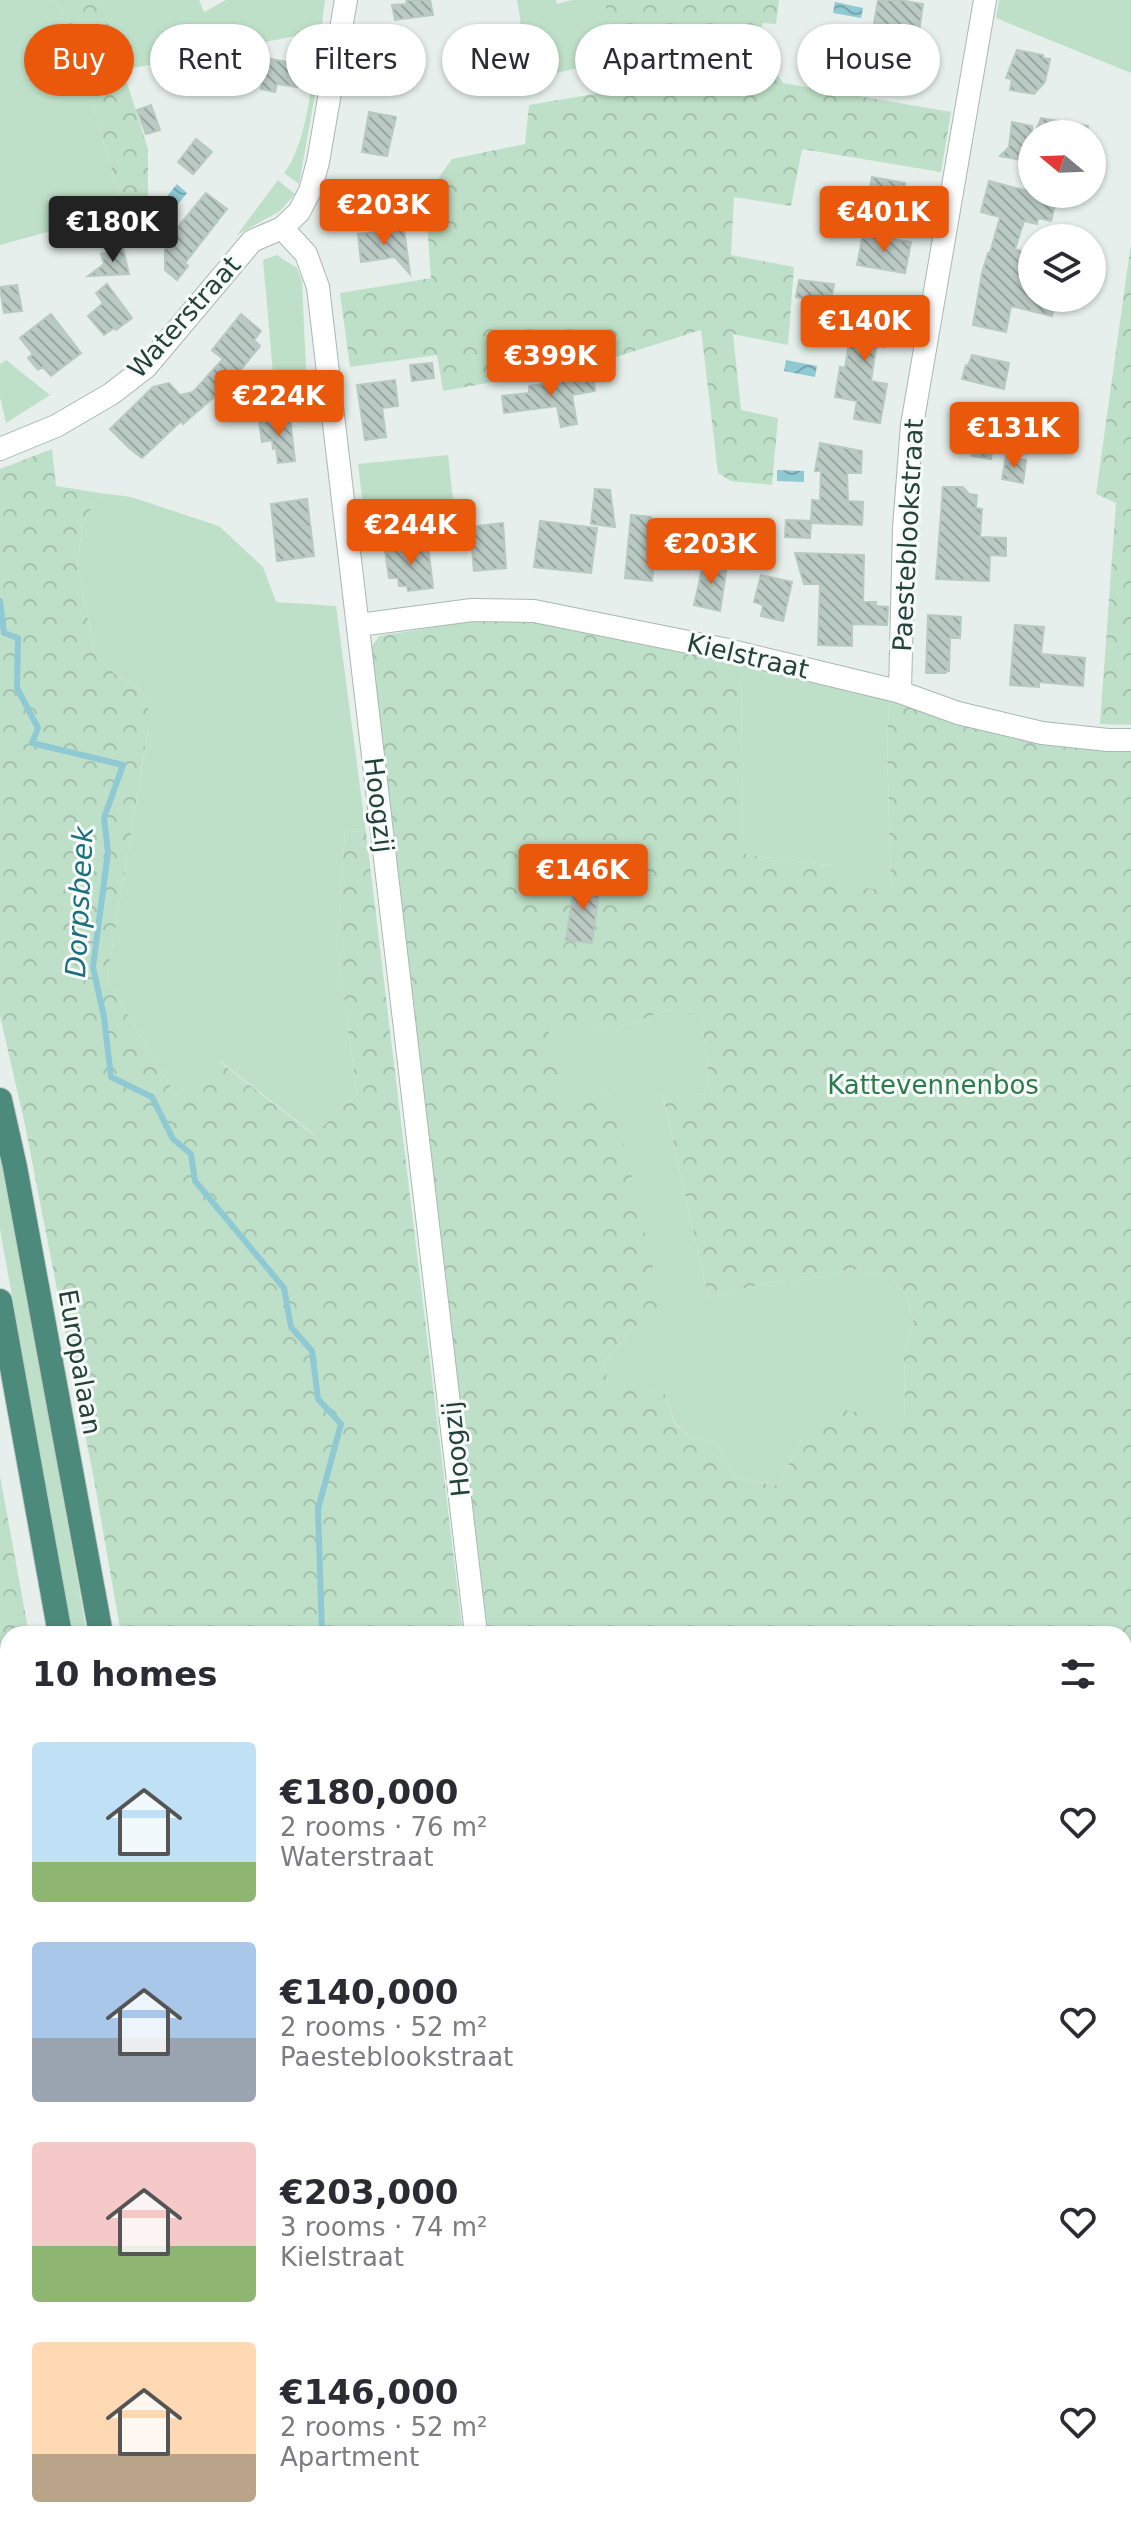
<!DOCTYPE html>
<html lang="en">
<head>
<meta charset="utf-8">
<style>
  :root { --surface:#fff; --page:#f7f7f7; --text:#2b2b33; --muted:#7c7c81; --accent:#ea580c }
  body { margin:0; font-family:"DejaVu Sans",sans-serif; background:var(--page); color:var(--text); height:100vh; display:flex; flex-direction:column; font-size:30px; white-space:nowrap }
  * { box-sizing:border-box; margin:0 }
  p { font-size:26px; color:var(--muted) }
  .icon { flex:none; width:44px; height:44px; fill:none; stroke:currentColor; stroke-width:2; stroke-linecap:round; stroke-linejoin:round }
  .map { position:relative; flex:1; overflow:hidden }
  .panel { position:absolute; left:0px; top:1626px; width:1132px; height:912px; display:flex; flex-direction:column; background:var(--surface); border-radius:24px 24px 0 0; box-shadow:0 2px 6px #0004 }
  .panel>* { flex:none }
  .banner { position:absolute; left:24px; top:24px; width:1084px; height:72px; display:flex; gap:16px }
  .needle { width:52px; rotate:289deg }
  .tools { position:absolute; left:1018px; top:120px; display:grid; gap:16px }
  .tools a { display:grid; place-items:center; width:88px; height:88px; border-radius:50%; background:var(--surface); box-shadow:0 2px 6px #0004; font-size:40px }
  .price { position:absolute; translate:-50% -68px; padding:0 18px; border-radius:8px; background:var(--accent); color:#fff; font-size:26px; line-height:52px; filter:drop-shadow(0 2px 4px #0008) }
  .price::after { content:''; position:absolute; left:50%; top:48px; width:24px; height:18px; margin-left:-12px; background:inherit; clip-path:polygon(0 0,100% 0,50% 100%) }
  .price.active { background:#222; color:#fff }
  ul { padding:0; list-style:none }
  li { display:flex; align-items:center; gap:24px; height:200px; padding:0 32px }
  li span { display:grid; place-items:center; flex:none; width:224px; height:160px; border-radius:8px; color:#555 }
  li>.icon { margin-inline-start:auto }
  span .icon { width:96px; height:96px; fill:#fffc; stroke-width:1 }
  li b { font-size:34px }
  h2 { display:flex; justify-content:space-between; align-items:center; height:96px; padding:0 32px; font-size:34px }
  .pill { padding:0 28px; border-radius:36px; background:var(--surface); box-shadow:0 2px 6px #0004; font-size:28px; line-height:72px }
  .pill.active { background:var(--accent); color:#fff }
  .map>svg:first-child { display:block }
  .grass { fill:#bfe0c8 }
  .forest { fill:url(#forest-crowns); fill-rule:evenodd }
  .water { fill:url(#water-waves) }
  .lines { fill:none; stroke-linecap:round; stroke-linejoin:round }
  .stream { stroke:#8ec9d4; stroke-width:6 }
  .building { fill:url(#building-back-hatch); stroke:#b8c9c2; stroke-width:2 }
  .minor-casing { stroke:#a8b8b2; stroke-width:24 }
  .trunk-casing { stroke:#c2cac8; stroke-width:26 }
  .minor { stroke:#fff; stroke-width:22 }
  .trunk { stroke:#4c8a7c; stroke-width:24 }
  .labels { text-anchor:middle; stroke-width:6; stroke-linejoin:round; paint-order:stroke }
  .street-label { font-size:26px; fill:#24423a; stroke:#f7fbf9 }
  .park-label { font-size:26px; fill:#2d7a4b; stroke:#f7fbf9 }
  .water-label { font-size:28px; font-style:italic; fill:#1c6f80; stroke:#f7fbf9 }
</style>
</head>
<body>
<div class="map">
<svg width="1131" height="2538" viewBox="0 0 1131 2538">
  <defs>
    <pattern id="forest-crowns" width="20" height="18" patternUnits="userSpaceOnUse" patternTransform="scale(2)"><rect width="20" height="18" fill="#bfe0c8"/><path d="M2 6a3 3 0 1 1 6 0M12 15a3 3 0 1 1 6 0" fill="none" stroke="#a4c1ad"/></pattern>
    <pattern id="water-waves" width="16" height="10" patternUnits="userSpaceOnUse" patternTransform="scale(2)"><rect width="16" height="10" fill="#8ec9d4"/><path d="M0 5q4-4 8 0t8 0" fill="none" stroke="#74a5ad"/></pattern>
    <pattern id="building-back-hatch" width="6" height="6" patternUnits="userSpaceOnUse" patternTransform="scale(2)"><rect width="6" height="6" fill="#bbcac4"/><path d="M-1 5l2 2M0 0l6 6M5-1l2 2" fill="none" stroke="#98a6a0"/></pattern>
  </defs>
  <rect width="100%" height="100%" fill="#e6efeb"/>
  <!-- grass -->
  <path class="grass" d="M0,0H54L67,19L124,211L0,245Z
    M101,0H199L204,12L226,0H325L321,31L123,70Z
    M517,0H556L557,4L572,0H604L617,59L522,81L520,17Z
    M999,0H1131V73L996,18Z
    M314,70L319,72L299,184L284,173C304,147 309,101 314,70Z
    M278,180L295,194L280,211L237,235Z
    M277,255L297,268L302,281L307,392L275,396L263,260Z
    M6,360L50,395L6,423L0,397V364Z
    M448,455L456,526L367,538L358,464Z
    M100,493L131,497L219,526L263,567L276,602L336,606L366,832L345,831L337,944L357,1094L315,1135L220,1061L176,1096L107,980L148,731V704L139,688L116,675L95,655L77,563L83,523Z
    M741,665L889,697L887,745L891,892L836,885L833,866L743,854Z
    M667,1010L701,1014L711,1094L662,1093L708,1297L766,1283L809,1279L853,1269L893,1279L906,1294L914,1323L904,1352L905,1420L802,1438L778,1486L734,1477L716,1443L689,1437L675,1423L664,1392L608,1384L604,1363L630,1331L661,1305L611,1094L565,1103L547,1028L611,1031Z
    M0,1156L13,1215L87,1634H72L0,1229Z
    M8,2449V2489L0,2493V2453Z
    M390,2530H428L431,2538H392Z"/>
  <!-- forest -->
  <path class="forest" d="M54,0H101L148,149V205L124,211L67,19Z
    M604,0H779L776,24L763,23L755,43L783,83L951,112L941,172L802,149L791,206L734,197L731,255L794,267L788,345L733,334L741,410L778,418L772,485L731,481L718,473L701,330L594,364L443,391L437,355L350,367L340,293L431,278L425,197L452,159L525,144L529,105L618,90L617,59Z
    M1131,243V725L1100,724L1116,503L1096,494Z
    M52,449L56,486L100,493L83,523L77,563L95,655L116,675L139,688L148,704V730L107,980L176,1096L219,1061L314,1135L357,1094L337,944L345,831L366,832L463,1634H121L95,1485L25,1125L0,1016V469Z
    M479,620H535L741,665L743,854L833,866L837,885L891,891L887,745L889,697L1014,738L1131,748V2538H542V2530H1124V1634H488L370,649L379,636ZM667,1010L701,1015L711,1094L662,1092L708,1297L766,1283L809,1279L853,1269L893,1279L906,1294L914,1323L904,1352L905,1420L831,1408L802,1438L778,1486L734,1477L716,1443L689,1437L675,1424L664,1392L608,1383L604,1363L630,1331L662,1305L612,1094L565,1102L548,1029L611,1031Z
    M0,1476L29,1634H8V2118L0,2104Z
    M8,2489V2530H89L87,2538H0V2493Z"/>
  <!-- water -->
  <path class="water" d="M835,2L863,8L861,18L833,13Z
    M177,184L187,193L169,215L159,206Z
    M786,360L817,366L815,377L784,371Z
    M777,470L804,471V482L777,481Z
    M222,2530H390L392,2538H222Z"/>
  <g class="lines">
    <!-- stream -->
    <path class="stream" d="M0,601L4,633L18,638L17,688L38,728L32,743L123,765L104,818L108,852L93,967L104,1017L111,1077L152,1097L173,1139L191,1154L195,1181L284,1288L291,1327L312,1351L318,1399L341,1424L318,1509L322,1634"/>
  </g>
  <!-- building -->
  <path class="building" d="M406,0H430L433,15L395,20L392,5L407,4Z
    M878,0H899L923,4L919,32L874,23Z
    M408,47L403,79L386,81L385,75L378,67L383,51Z
    M1017,50L1043,55V58L1050,59L1045,82L1034,94L1010,90L1012,79L1006,78Z
    M867,52L915,61L911,84L892,81L890,90L861,85Z
    M252,56L300,64L297,87L277,84L275,92L261,89L262,81L248,79Z
    M151,105L160,130L146,134L137,110Z
    M369,112L396,117L387,156L362,152Z
    M1041,118L1088,126L1087,134H1035Z
    M1012,122L1032,126V162L1000,156L1009,147Z
    M196,139L212,152L193,174L178,162Z
    M872,177L905,183L904,192L907,193L904,208L867,206Z
    M989,181L1032,192V194L1044,196L1042,202L1055,205L1051,221L1038,218L1037,224L1024,221L1015,249L1032,254V298H1057L1052,316L1011,306L1006,332L973,325L982,273L988,253H990L1000,217L981,212Z
    M206,193L227,209L185,263L188,266L177,280L165,270V249L175,234L173,233Z
    M404,229L410,274L395,257L361,262L358,234Z
    M863,234L911,242L905,273L857,265Z
    M123,249L129,274L88,276L104,264L101,254Z
    M799,280L834,284L830,305L796,297Z
    M107,284L132,318L116,330L114,328L104,335L88,316L103,303L96,293Z
    M17,285L22,311L4,313L0,287Z
    M855,304L891,310L885,347L876,346L871,381L887,384L880,423L854,419L857,401L835,397L840,367L845,368Z
    M51,314L81,353L51,376L43,367L38,370L28,358L33,354L20,338Z
    M241,314L261,331L254,340L260,346L230,383L183,424L181,421L142,458L129,448L110,429L153,387L169,383L180,395L193,392L223,359L212,350Z
    M972,355L1009,363L1004,389L962,379L966,365L968,366Z
    M432,363L434,378L412,381L410,365Z
    M593,377L595,391L572,395L577,424L561,427L557,406L504,413L502,396L529,393V386L553,383V380Z
    M395,380L398,406L382,408L386,437L365,440L357,385Z
    M961,411L998,417L991,459L972,456L974,439L957,436Z
    M290,418L295,461L278,463L276,448L273,449L272,440L262,442L259,422Z
    M820,443L862,451L861,473H847L848,501L863,502L862,525L811,523L812,500L820,501L821,471H815Z
    M1006,457L1026,460L1023,483L1002,479Z
    M943,487H963L969,494L977,495L976,508L982,509L980,537L1006,538V556L990,555L989,581L936,579Z
    M595,489L610,490L615,527L591,524Z
    M307,499L314,556L277,561L271,504Z
    M631,515L651,517L647,553L655,554L652,581L625,578Z
    M786,520L811,521L810,538L785,537Z
    M540,521L597,528L591,573L534,567Z
    M503,523L506,568L474,571L470,527Z
    M428,545L433,588L408,591L407,586H399L398,578H389L385,550Z
    M795,553L864,555L863,602H876V606L888,607L887,625L852,624V646L818,645L820,584H804Z
    M704,561L727,566L720,611L694,605Z
    M761,575L792,582L783,621L761,616L763,605L754,602Z
    M928,615L961,617L960,638H950L949,671H946V673H926Z
    M1015,625L1044,627L1041,654L1085,658L1083,686L1039,682V687L1010,685Z
    M575,880L600,884L592,943L566,940Z"/>
  <g class="lines">
    <defs>
      <path id="minor" d="M282,228L306,254L318,287L476,1634
        M0,449L56,426L111,394L146,367L252,241L282,228L299,212L310,191L318,162L346,0
        M359,625L472,610L534,611L723,649L897,691L958,713L1042,733L1108,740H1131
        M900,691L904,528L912,425L985,0
        M0,2139L8,2155
        M530,2530V2538"/>
      <path id="trunk" d="M0,1100L15,1167L101,1634
        M0,1301L60,1634
        M161,2530L163,2538
        M124,2538L125,2530"/>
    </defs>
    <!-- minor casing -->
    <use href="#minor" class="minor-casing"/>
    <!-- trunk casing -->
    <use href="#trunk" class="trunk-casing"/>
    <!-- minor -->
    <use href="#minor" class="minor"/>
    <!-- trunk -->
    <use href="#trunk" class="trunk"/>
  </g>
  <g class="labels">
    <!-- street labels -->
    <g class="street-label">
      <text transform="translate(184 317) rotate(-48)" y="9">Waterstraat</text>
      <text transform="translate(908 535) rotate(-87)" y="9">Paesteblookstraat</text>
      <text transform="translate(748 656) rotate(13)" y="9">Kielstraat</text>
      <text transform="translate(379 805) rotate(83)" y="9">Hoogzij</text>
      <text transform="translate(80 1362) rotate(80)" y="9">Europalaan</text>
      <text transform="translate(456 1449) rotate(-96)" y="9">Hoogzij</text>
    </g>
    <!-- park labels -->
    <g class="park-label">
      <text x="933" y="1094">Kattevennenbos</text>
    </g>
    <!-- water labels -->
    <g class="water-label">
      <text transform="translate(79 902) rotate(-87)" y="10">Dorpsbeek</text>
    </g>
  </g>
</svg>
<div class="tools">
<a><svg class="needle" viewBox="-14 -14 28 28"><path d="M0-13l5 13h-10z" fill="#e53935"/><path d="M0 13l5-13h-10z" fill="#7c7c81"/></svg></a>
<a><svg class="icon" aria-label="layers" viewBox="0 0 24 24"><path d="M12 4l9 5-9 5-9-5zM3 14l9 5 9-5"/></svg></a>
</div>
<b class="price" style="left:384px;top:247px">€203K</b>
<b class="price" style="left:884px;top:254px">€401K</b>
<b class="price active" style="left:113px;top:264px">€180K</b>
<b class="price" style="left:865px;top:363px">€140K</b>
<b class="price" style="left:551px;top:398px">€399K</b>
<b class="price" style="left:279px;top:438px">€224K</b>
<b class="price" style="left:1014px;top:470px">€131K</b>
<b class="price" style="left:411px;top:567px">€244K</b>
<b class="price" style="left:711px;top:586px">€203K</b>
<b class="price" style="left:583px;top:912px">€146K</b>
<div class="banner">
<a class="pill active">Buy</a>
<a class="pill">Rent</a>
<a class="pill">Filters</a>
<a class="pill">New</a>
<a class="pill">Apartment</a>
<a class="pill">House</a>
</div>
<section class="panel">
<h2>10 homes<svg class="icon" aria-label="filters" viewBox="0 0 24 24"><path d="M4 7h16M4 17h16"/><circle cx="9" cy="7" r="2"/><circle cx="15" cy="17" r="2"/></svg></h2>
<ul>
<li><span style="background:linear-gradient(#bfe0f5 75%,#8fb573 0)"><svg class="icon" aria-label="home" viewBox="0 0 24 24"><path d="M3 11l9-7 9 7M6 9v11h12V9"/></svg></span><div><b>€180,000</b><p>2 rooms · 76 m²</p><p>Waterstraat</p></div><svg class="icon" aria-label="heart" viewBox="0 0 24 24"><path d="M12 20l-8-8c-3-5 5-10 8-4 3-6 11-1 8 4z"/></svg></li>
<li><span style="background:linear-gradient(#a9c7e8 60%,#9aa5b1 0)"><svg class="icon" aria-label="home" viewBox="0 0 24 24"><path d="M3 11l9-7 9 7M6 9v11h12V9"/></svg></span><div><b>€140,000</b><p>2 rooms · 52 m²</p><p>Paesteblookstraat</p></div><svg class="icon" aria-label="heart" viewBox="0 0 24 24"><path d="M12 20l-8-8c-3-5 5-10 8-4 3-6 11-1 8 4z"/></svg></li>
<li><span style="background:linear-gradient(#f6c9c9 65%,#8fb573 0)"><svg class="icon" aria-label="home" viewBox="0 0 24 24"><path d="M3 11l9-7 9 7M6 9v11h12V9"/></svg></span><div><b>€203,000</b><p>3 rooms · 74 m²</p><p>Kielstraat</p></div><svg class="icon" aria-label="heart" viewBox="0 0 24 24"><path d="M12 20l-8-8c-3-5 5-10 8-4 3-6 11-1 8 4z"/></svg></li>
<li><span style="background:linear-gradient(#ffd9b3 70%,#b9a48a 0)"><svg class="icon" aria-label="home" viewBox="0 0 24 24"><path d="M3 11l9-7 9 7M6 9v11h12V9"/></svg></span><div><b>€146,000</b><p>2 rooms · 52 m²</p><p>Apartment</p></div><svg class="icon" aria-label="heart" viewBox="0 0 24 24"><path d="M12 20l-8-8c-3-5 5-10 8-4 3-6 11-1 8 4z"/></svg></li>
</ul>
</section>
</div>
</body>
</html>
